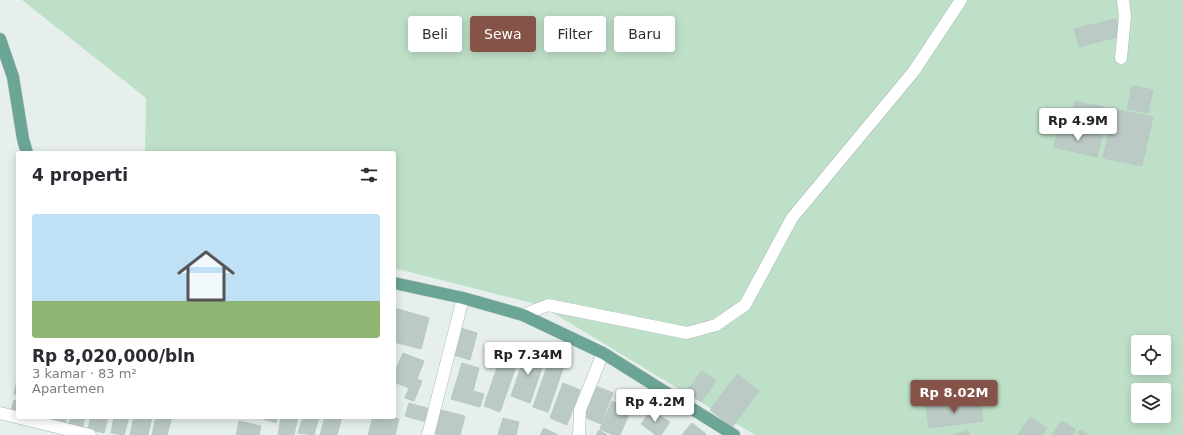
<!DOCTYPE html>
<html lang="id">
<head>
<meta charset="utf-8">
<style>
  :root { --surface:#fff; --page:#f2f2f3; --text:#2b2b33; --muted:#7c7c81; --line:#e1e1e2; --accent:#855347 }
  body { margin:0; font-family:"DejaVu Sans",sans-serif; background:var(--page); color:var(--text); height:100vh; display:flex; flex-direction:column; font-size:15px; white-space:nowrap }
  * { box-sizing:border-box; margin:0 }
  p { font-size:13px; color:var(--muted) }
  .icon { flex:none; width:22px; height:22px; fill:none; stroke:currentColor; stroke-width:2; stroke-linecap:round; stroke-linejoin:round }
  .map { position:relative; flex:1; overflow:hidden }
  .panel { position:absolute; left:16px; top:151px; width:380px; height:268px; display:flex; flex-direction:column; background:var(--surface); border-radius:4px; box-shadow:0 2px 10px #0003 }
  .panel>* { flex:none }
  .hud { position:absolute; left:408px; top:16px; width:380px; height:36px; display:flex; gap:8px }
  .fabs { position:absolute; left:1131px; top:335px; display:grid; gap:8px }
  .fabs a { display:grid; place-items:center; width:40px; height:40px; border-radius:4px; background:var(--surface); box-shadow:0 2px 10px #0003; font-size:20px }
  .price { position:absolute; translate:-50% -34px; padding:0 9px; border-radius:4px; background:#fff; color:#222; font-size:13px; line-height:26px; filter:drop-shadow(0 1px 2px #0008) }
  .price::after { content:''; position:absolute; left:50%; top:24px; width:12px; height:9px; margin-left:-6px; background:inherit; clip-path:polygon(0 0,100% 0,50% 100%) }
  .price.current { background:var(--accent); color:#fff }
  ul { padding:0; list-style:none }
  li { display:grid; align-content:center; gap:8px; height:212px; padding:0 16px }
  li+li { border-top:1px solid var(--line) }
  li span { display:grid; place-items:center; height:124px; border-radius:4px; color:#555 }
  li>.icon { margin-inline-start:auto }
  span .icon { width:72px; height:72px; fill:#fffc; stroke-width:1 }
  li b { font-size:17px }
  h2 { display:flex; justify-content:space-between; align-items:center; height:48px; padding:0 16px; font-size:17px }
  .tag { padding:0 14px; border-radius:4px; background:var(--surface); box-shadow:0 2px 10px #0003; font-size:14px; line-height:36px }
  .tag.current { background:var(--accent); color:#fff }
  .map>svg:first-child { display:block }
  .green { fill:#bfe0c8; fill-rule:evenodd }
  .building { fill:#bbcac4; stroke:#b8c9c2 }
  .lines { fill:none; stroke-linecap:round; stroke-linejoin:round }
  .minor-casing { stroke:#a8b8b2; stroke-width:13 }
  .major-casing { stroke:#c2cac8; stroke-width:13 }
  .minor { stroke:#fff; stroke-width:12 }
  .major { stroke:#6aa596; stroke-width:12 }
</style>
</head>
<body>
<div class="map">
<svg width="1183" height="435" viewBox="0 0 1183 435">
  <rect width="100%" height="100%" fill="#e6efeb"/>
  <!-- green -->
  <path class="green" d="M22,0H1183V435H755L540,305L394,268V153H145L146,98ZM1138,342H1164V368H1138ZM1138,390H1164V416H1138Z"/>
  <!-- building -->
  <path class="building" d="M1116,19L1121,36L1079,47L1074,29Z
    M1132,86L1153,90L1148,113L1127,109Z
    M1075,101L1103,107L1100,126L1071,120Z
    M1114,109L1153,117L1142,166L1103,158Z
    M1059,126L1102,136L1097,157L1054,147Z
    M394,308L429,318L421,349L394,342Z
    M461,328L477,333L470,360L454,355Z
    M527,349L546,356L530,403L511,396Z
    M403,353L424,361L417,379L422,381L414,401L405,398L409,388L394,382V374Z
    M501,356L518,361L500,412L484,406Z
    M549,361L564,366L548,412L533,407Z
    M462,363L479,368L473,391L484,394L480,407L451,399Z
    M702,371L716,381L701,402L687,391Z
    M737,374L759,391L732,427L710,410Z
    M17,380L18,381V395L14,394Z
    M563,383L580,390L567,425L550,418Z
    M596,386L613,393L601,424L584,417Z
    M980,399L983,421L929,428L926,406Z
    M14,400L18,401V416L10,415Z
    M612,401L631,410L620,435H613L600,429Z
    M409,403L430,409L426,422L405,416Z
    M441,410L465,416L460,435L435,434Z
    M651,410L670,422L661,435H656L641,424Z
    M42,417H67L65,425Z
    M71,417H85L82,429L68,426Z
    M91,417H108L104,433L88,429Z
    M114,417H129L124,435L111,433Z
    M134,417H152L148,435H130Z
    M156,417H172L167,435H152Z
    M257,417H278L276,423Z
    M281,417H298L294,435H278Z
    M303,417H319L314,435L298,433Z
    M325,417H342L337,435H320Z
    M373,417H392L399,419L395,435H368Z
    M1030,417L1047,428L1043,435H1018Z
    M503,418L519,422L516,435H498Z
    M239,421L261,426L259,435H236Z
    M1062,421L1076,430L1072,435H1052Z
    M692,423L706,434L705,435H682Z
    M544,428L558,435H540Z
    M599,430L607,435H596Z
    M968,430L970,435H954Z
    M1080,430L1089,435H1077Z"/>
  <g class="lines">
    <defs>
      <path id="minor" d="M1121,58L1125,16L1123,0
        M523,315L548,305L687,333L716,325L745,305L792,218L914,71L961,0
        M0,413L90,435
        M428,435L463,298
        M579,435L580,410L603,353"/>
      <path id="major" d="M0,39L13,77L23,139L27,153
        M394,283L463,298L523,315L603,353L734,435"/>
    </defs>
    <!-- minor casing -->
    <use href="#minor" class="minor-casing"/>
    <!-- major casing -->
    <use href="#major" class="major-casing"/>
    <!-- minor -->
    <use href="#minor" class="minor"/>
    <!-- major -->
    <use href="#major" class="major"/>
  </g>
</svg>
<div class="fabs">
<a><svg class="icon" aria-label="locate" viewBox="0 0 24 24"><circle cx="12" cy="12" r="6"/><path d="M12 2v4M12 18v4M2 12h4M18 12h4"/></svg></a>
<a><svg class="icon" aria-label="layers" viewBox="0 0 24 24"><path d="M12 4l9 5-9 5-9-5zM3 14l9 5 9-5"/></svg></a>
</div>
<b class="price" style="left:1078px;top:142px">Rp 4.9M</b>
<b class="price" style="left:528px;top:376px">Rp 7.34M</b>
<b class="price current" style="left:954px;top:414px">Rp 8.02M</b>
<b class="price" style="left:655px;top:423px">Rp 4.2M</b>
<div class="hud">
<a class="tag">Beli</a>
<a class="tag current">Sewa</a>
<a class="tag">Filter</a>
<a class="tag">Baru</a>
</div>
<section class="panel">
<h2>4 properti<svg class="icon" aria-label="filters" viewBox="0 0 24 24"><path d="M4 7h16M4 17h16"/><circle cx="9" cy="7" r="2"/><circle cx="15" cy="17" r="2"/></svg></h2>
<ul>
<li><span style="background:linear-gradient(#bfe0f5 70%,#8fb573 0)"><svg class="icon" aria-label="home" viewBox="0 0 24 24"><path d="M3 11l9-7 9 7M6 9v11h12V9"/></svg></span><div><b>Rp 8,020,000/bln</b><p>3 kamar · 83 m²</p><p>Apartemen</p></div></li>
</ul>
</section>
</div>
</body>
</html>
